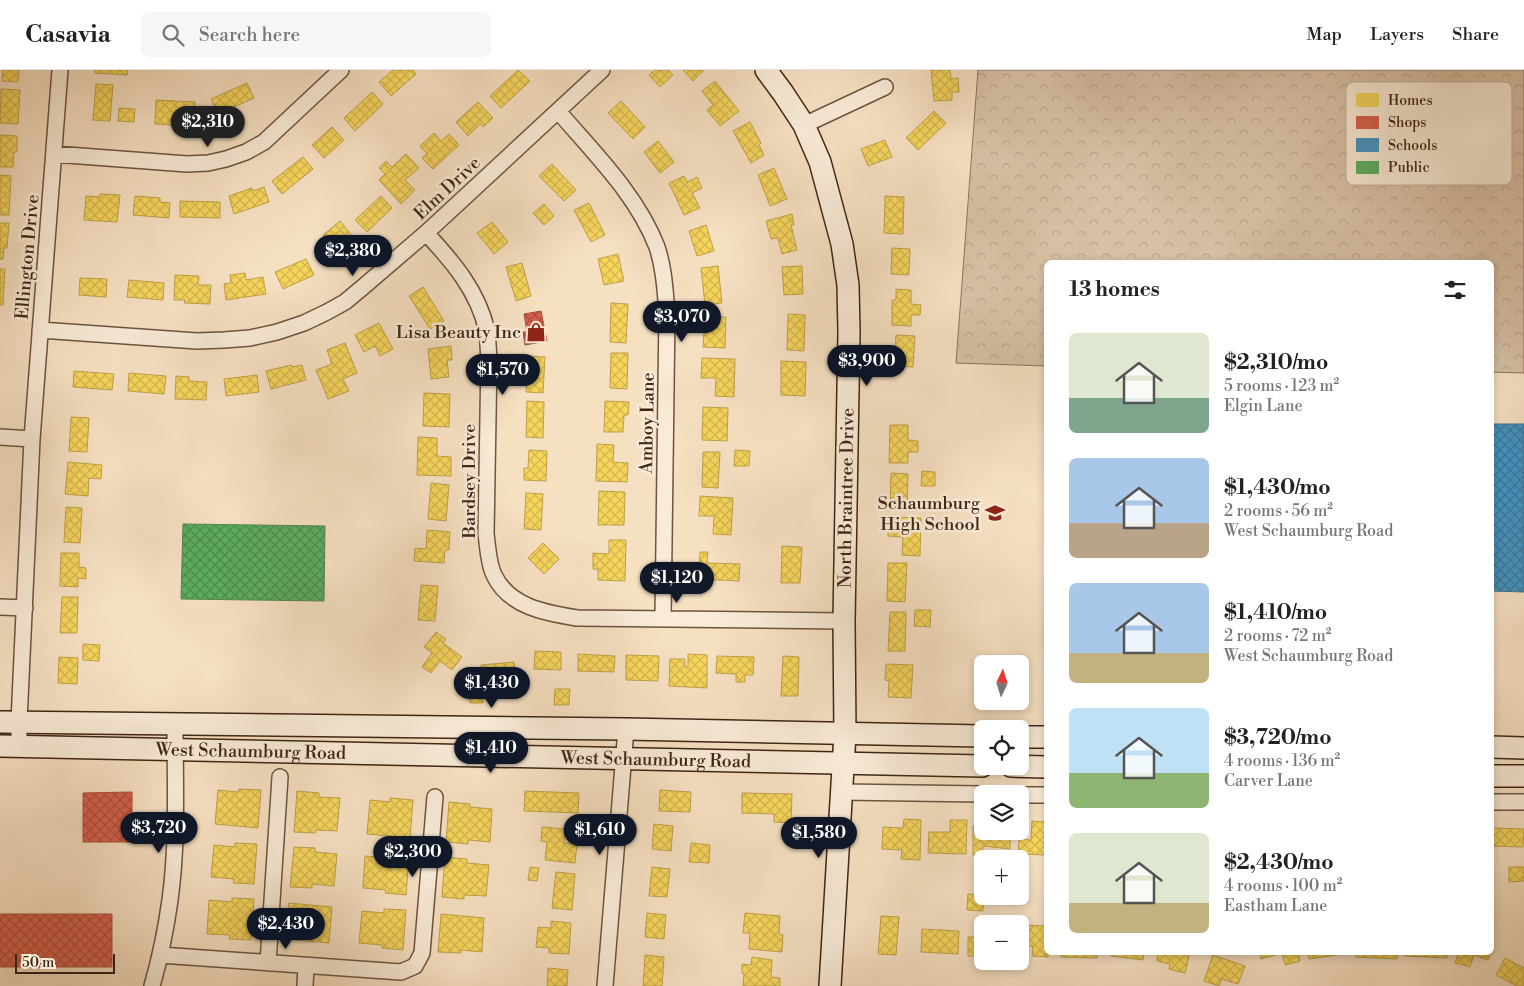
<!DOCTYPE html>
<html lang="en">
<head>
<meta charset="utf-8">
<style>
  :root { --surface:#fff; --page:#f6f6f6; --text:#222; --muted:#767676; --line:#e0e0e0; --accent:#111827 }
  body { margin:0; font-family:"Libre Bodoni",serif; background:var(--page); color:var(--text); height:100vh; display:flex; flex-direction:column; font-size:19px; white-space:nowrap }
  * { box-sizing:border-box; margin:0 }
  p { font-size:16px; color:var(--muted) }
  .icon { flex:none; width:28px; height:28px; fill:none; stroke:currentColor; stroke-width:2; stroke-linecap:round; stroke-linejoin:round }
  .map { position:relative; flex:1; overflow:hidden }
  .sheet { position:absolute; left:1044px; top:190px; width:450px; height:695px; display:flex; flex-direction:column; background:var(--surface); border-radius:8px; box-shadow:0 2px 8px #0003 }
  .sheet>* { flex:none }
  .needle { width:32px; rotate:4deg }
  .controls { position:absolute; left:974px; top:585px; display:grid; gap:10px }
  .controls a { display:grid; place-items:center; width:55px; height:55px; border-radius:8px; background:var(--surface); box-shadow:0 2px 8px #0003; font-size:25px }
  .scale { position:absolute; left:15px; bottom:12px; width:100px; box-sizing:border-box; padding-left:5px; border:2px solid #3e2515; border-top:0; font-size:14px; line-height:18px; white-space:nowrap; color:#3e2515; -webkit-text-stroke:4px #f9ebd7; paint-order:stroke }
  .price { position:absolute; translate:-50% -42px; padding:0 11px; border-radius:18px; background:var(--accent); color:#fff; font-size:16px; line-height:32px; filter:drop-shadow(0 1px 2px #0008) }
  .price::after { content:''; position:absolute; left:50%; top:30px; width:15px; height:11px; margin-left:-8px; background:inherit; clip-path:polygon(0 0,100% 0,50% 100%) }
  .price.active { background:#222; color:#fff }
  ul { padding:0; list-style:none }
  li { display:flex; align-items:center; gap:15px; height:125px; padding:0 25px }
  li span { display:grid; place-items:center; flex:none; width:140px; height:100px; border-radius:8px; color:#555 }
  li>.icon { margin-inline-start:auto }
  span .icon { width:60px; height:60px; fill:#fffc; stroke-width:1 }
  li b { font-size:21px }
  h2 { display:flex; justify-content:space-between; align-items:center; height:60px; padding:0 25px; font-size:21px }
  header { display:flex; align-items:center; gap:30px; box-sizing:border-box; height:70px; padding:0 25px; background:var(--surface); border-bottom:1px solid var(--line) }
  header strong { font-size:24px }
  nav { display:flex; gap:28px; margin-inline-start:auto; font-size:18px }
  .search { width:350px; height:45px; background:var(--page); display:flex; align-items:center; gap:12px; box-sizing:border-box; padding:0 18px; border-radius:8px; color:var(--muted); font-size:19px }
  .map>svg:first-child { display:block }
  .park { fill:url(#park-crowns); stroke:#8a725d }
  .homes { fill:url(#homes-cross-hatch); stroke:#bfa047 }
  .shops { fill:url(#shops-cross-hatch); stroke:#a84e3c }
  .schools { fill:url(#schools-cross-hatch); stroke:#42728f }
  .public { fill:url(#public-cross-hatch); stroke:#52854a }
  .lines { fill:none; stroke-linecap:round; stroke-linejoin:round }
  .street-casing { stroke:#6c5440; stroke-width:18 }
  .secondary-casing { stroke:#3e2515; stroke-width:24 }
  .street { stroke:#f9ebd7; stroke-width:15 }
  .secondary { stroke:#f9ebd7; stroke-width:21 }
  .labels { text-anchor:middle; stroke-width:5; stroke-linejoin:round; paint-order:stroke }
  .street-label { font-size:18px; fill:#3e2515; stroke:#f9ebd7 }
  .poi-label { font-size:18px; fill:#3e2515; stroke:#f9ebd7; text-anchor:end }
  .key { fill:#f9ebd7; stroke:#c1b09d; stroke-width:1 }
  .key-label { font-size:14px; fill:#3e2515 }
</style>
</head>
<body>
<header>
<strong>Casavia</strong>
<div class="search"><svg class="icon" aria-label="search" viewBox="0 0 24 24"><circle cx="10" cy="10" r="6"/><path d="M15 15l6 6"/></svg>Search here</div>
<nav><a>Map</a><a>Layers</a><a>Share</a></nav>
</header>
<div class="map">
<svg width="1524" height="916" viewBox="0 0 1524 916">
  <defs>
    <pattern id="park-crowns" width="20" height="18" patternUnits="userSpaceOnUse" patternTransform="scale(1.25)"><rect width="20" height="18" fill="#d7c0a5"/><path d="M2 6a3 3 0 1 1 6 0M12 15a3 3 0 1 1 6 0" fill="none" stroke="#baa58d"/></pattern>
    <pattern id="homes-cross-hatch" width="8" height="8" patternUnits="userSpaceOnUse" patternTransform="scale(1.25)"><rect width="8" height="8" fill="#f6d55c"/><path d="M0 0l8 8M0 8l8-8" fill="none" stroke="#d4b74f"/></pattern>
    <pattern id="shops-cross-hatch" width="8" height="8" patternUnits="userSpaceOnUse" patternTransform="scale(1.25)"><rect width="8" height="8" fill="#d6604d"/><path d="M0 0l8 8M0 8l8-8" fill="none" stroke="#af4f3f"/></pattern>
    <pattern id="schools-cross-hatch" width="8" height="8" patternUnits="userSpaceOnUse" patternTransform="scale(1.25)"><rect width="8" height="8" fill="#4393c3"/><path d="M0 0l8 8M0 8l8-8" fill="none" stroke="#39789d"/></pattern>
    <pattern id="public-cross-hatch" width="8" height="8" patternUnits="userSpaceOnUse" patternTransform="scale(1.25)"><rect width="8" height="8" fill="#5aae61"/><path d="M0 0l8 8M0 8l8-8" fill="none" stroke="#4c8d4f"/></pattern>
  </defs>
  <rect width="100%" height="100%" fill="#f6e0c2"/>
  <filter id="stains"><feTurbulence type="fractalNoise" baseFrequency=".004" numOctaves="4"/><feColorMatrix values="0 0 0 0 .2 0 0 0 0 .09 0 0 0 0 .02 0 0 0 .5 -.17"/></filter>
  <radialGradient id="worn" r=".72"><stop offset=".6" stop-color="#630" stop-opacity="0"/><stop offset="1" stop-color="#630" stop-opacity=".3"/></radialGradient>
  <!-- park -->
  <path class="park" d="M978,0H1524V303L1491,302V192H1046V296L956,293Z"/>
  <!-- homes -->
  <path class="homes" d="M3,0H19L18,12L2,11Z
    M95,0H128L127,5L95,3Z
    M393,0H413L416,4L391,26L379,12Z
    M518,0L530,11L501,38L490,26Z
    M655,0H668L673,5L660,17L649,5Z
    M683,0H704L693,11Z
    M931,0H950L951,9L958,8L959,22H952V30L934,31Z
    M715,11L739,41L720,56L707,40L713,35L702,21Z
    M247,13L254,28L218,44L211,29Z
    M96,14L113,15L110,51L93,50Z
    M1,19L20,20L18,54L0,53Z
    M372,22L383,34L355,61L344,48Z
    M156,30L195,32L193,56L155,54Z
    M621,31L645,57L633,69L608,43Z
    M478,32L493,48L483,57L480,54L468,66L456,52Z
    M119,38L135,39L134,52L118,51Z
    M934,41L946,53L918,80L906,68Z
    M750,52L761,73L759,75L764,85L751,93L733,61Z
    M332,57L344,70L324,88L312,75Z
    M434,63L441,71L449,64L459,75L433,99L422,88L427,84L420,76Z
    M0,65L17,66V82H14L13,97H0Z
    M885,70L892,87L868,96L861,79Z
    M658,71L674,92L660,103L644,82Z
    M406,84L419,98L405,110L415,120L401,134L379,110L385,104L379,98L386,91L392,97Z
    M303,87L313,99L282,124L272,111Z
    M552,94L576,120L564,131L539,106Z
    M774,98L787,129L770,136L758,105Z
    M0,105L11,106L9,145H0Z
    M684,106L687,112L697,107L702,118L692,123L700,138L684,145L669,113Z
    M264,117L269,132L234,144L229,126L252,118L253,121Z
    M100,124L120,125L117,152L84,150L86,126L100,127Z
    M135,126L160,128V132L170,133L169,148L133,145Z
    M381,126L392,138L367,162L355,150Z
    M885,126L904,127L903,164L884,163Z
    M180,131L220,132V148L180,147Z
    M589,133L605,165L591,172L574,140Z
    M544,134L554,146L544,155L533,143Z
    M792,144L794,155H791L797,180L782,184L778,168L771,169L766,151Z
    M340,151L357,172L329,195L318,181L329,173L323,165Z
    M492,152L508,172L494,184L477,163Z
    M0,153H9L7,178H4L3,189H0Z
    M706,155L714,181L697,186L689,161Z
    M892,178L910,179L909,205L891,204Z
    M618,184L624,211L604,215L598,189Z
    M306,189L314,205L283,219L275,202Z
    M522,193L531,226L516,231L506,197Z
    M718,196L722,233L705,235L701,198Z
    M802,196L803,224L784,225L782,197Z
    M0,199H5L3,235H0Z
    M245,203L246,210L263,207L266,224L226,230L224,214L231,213L230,205Z
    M175,205L199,206L198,215H211L210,234L184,233L185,230H174Z
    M80,208L107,209L106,227L79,225Z
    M129,210L164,213L163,230L127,227Z
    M423,217L444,251L430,259L409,226Z
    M896,219L911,220V234L921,235L920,245H911V256L892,255V230H896Z
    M611,233L628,234L626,273L610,272Z
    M788,244L805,245L804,281L787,280Z
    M705,247H726L725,278L703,277Z
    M379,253L393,279L380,286L375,276L364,282L355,265Z
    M896,265L915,266L913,297L891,296L892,283L895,284Z
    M345,273L357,303L343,309L349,321L328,329L316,300L332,294L327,280Z
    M451,276L452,290H447L449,307L431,309L428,279Z
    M611,283H628L627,319L610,318Z
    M528,286L545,287L543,323L526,322Z
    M702,288L735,289L734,327L715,326L716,308H701Z
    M781,291L806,292L805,326L781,325Z
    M291,295L292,297L302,295L306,310L271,319L266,301Z
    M74,301L114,304L112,320L73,317Z
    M129,303L166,306L164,324L128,321Z
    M257,305L259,322L226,326L224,309Z
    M176,306L189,307V311L207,312L206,330L175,329Z
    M424,323L450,324L449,357L423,356Z
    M527,331L544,332L543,368L526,367Z
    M605,331L629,332L628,345H624L623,362H604Z
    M703,337L728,338L727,371L702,370Z
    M71,347L89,348L87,382L69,381Z
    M890,355H908V370L918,371V382H908V393H889Z
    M418,367L437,368V386L451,387V406L417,405Z
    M597,374L614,375L613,392L628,393L627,412L596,411Z
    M529,380L547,381L546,411L524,410V398H528Z
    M735,380L750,381L749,396H734Z
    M703,382H720L718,418L702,417Z
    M68,392L102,395L101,409L89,408L88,426L65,424Z
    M922,401L935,402V416H921Z
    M891,403L908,404L907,439H890Z
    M431,413L449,415L446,451L428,449Z
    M599,421L625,422L624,455H598Z
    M526,423L543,424L541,460L524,459Z
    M700,426L733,428L731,465L713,464L714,446H699Z
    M66,437L82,438L80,473L64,472Z
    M889,447L921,448L920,486L902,485L903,467L888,466Z
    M427,460L450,462L449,480H445L444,493L414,491L415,478L426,479Z
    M609,470H626L625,511L598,510V499H593V483L609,484Z
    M543,473L559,489L544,504L528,488Z
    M782,476L802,477L800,513H781Z
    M700,482H708L707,493L740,494L739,511L699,509Z
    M61,483H79V497L86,498V509L78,508V517L60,516Z
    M888,493H907L905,532L887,531Z
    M421,515L438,516L435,551L418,550Z
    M62,527H78L77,563H60Z
    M915,540H931L930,557L914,556Z
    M890,542H906L905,581H888Z
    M436,562L446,569L443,573L462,587L452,600L440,591L431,603L422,597L432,583L424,577Z
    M83,574L100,575L99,591L83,590Z
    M535,581L561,582V600L534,599Z
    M578,584L615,586L614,602L578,601Z
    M688,584L707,585V618L669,616L670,589H685V597H688Z
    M626,585L659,586L658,611L626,610Z
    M717,586L754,587L753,605H745V612H736V604L716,603Z
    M783,586L799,587L798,626H781Z
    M59,587L78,588L77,614L58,613Z
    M514,592L516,610L483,612L481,595Z
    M886,594L913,595L911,628L888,627L889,611L885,610Z
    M483,618V633H470L469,619Z
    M555,619H570L569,635H554Z
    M239,719L261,720L258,758L215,754L218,720L238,722Z
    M660,720L691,722L690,742L659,741Z
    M297,721L319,723V727L340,728L337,761L316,760L315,763L294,762Z
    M525,721L579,723L578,743L524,741Z
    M742,723L792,724L791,753L774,752V744L742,743Z
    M390,728L413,730L410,768L367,764L370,730L390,732Z
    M449,732L470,734V737L492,739L490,772L468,770V774L446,772Z
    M904,749L921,750L920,790L901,789L902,780L882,779L883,757L903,758Z
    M950,750H967L966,784L928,783L929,762H950Z
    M1032,751L1046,752V785L1018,784L1019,769L1031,770Z
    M654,754L673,756L671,781L652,779Z
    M973,756H982V761H1010V779L983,776L982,786L973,785Z
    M542,757L565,759L564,773L577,774L575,793L545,790L547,772L541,771Z
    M1491,758L1524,759L1523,777L1491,776Z
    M235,773L257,774L254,814L233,813L234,809L211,807L214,775L235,777Z
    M691,773L710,775L709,793L689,792Z
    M294,777L315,778V782L337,784L334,816L312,814V818L290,817Z
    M387,783L409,785L406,825L385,823L386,820L363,818L365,786L387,788Z
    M445,787L467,789V793L489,795L486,826L464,825V829L442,827Z
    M530,797L539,798L537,811L528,810Z
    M652,797L670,799L667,827L649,826Z
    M1509,797H1524V811L1509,812Z
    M556,802L575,804L572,840L552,838Z
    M968,824L984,826L983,841L967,840Z
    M232,828L254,829L251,870L229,869L230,865L207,864L209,830L232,832Z
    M289,833L332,837L329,873L286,869Z
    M384,839L406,840L403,880L382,878V875L359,873L362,841L384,843Z
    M647,843L666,845L664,869L645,867Z
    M745,843L780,846L779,864L783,865L782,882L749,879L750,863H743Z
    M441,844L484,848L482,882L461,880V883L438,882Z
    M881,846L899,847L896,885L878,884Z
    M551,851L571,853L569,884L549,883V878L536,877L538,857L551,858Z
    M1020,855L1046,856V882H1048V887L1032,886L1033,876H1020Z
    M922,859L959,861L958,884L921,882Z
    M968,867H982V886H968Z
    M1062,882H1097V888L1061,887Z
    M1112,882H1144L1143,890L1111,886Z
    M1158,882H1190L1185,903L1169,899L1170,894L1157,891Z
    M1260,882H1298L1300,891L1285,895L1282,883L1261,889Z
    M1308,882H1350V883L1309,889Z
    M1356,882H1397V889L1356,887Z
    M1406,882H1447V888L1405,886Z
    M1459,882H1491L1488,890L1474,885L1470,897L1455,893Z
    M645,885L664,887L662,916H643Z
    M1213,885L1245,896L1238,914L1222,909L1219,916L1204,911Z
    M752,887L772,890L771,907L780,908V916H743L744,904L742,903V894L751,895Z
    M1505,888L1524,898V916H1517L1496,905Z
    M548,898L568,900L567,916H547Z"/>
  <!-- shops -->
  <path class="shops" d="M541,241L547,271L525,275L523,262H527L524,244Z
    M132,722V772H83V723Z
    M0,844H112V897H0Z"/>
  <!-- schools -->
  <path class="schools" d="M1491,354H1524V522L1491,521Z"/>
  <!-- public -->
  <path class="public" d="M183,454L325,456L324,531L181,529Z"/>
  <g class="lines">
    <defs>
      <path id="street" d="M558,41C594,83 637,125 657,177C664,198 665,220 667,242L663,549
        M804,55L885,17
        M54,84L187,94L208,93L226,89L246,82L264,72L341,0
        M426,163C453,192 478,221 487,261C488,270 488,279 489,288L486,464C488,477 488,493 494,505C509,537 546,543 577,548L844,551
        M40,260L197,271L224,270L250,268L277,262L304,253L327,242L345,232L363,217L426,163L602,0
        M0,367L32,369
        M0,537L25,538
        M19,677V652L32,369L60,0
        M841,722L982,724
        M1020,725H1046
        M1491,732H1524
        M160,885L401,902L415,896L422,883L435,727
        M268,893L280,707
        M152,916C160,888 166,859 170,830C178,772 175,712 175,654
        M305,916L306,896
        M605,916L626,659"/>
      <g id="secondary">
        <path d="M766,0L783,23L804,55L820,92L842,174L848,215L849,262L844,551L845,664L830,916"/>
        <path d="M0,652L626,659L982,666"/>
        <path d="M1020,667H1046"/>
        <path id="s1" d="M0,676L982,696"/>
        <path d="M1491,677L1524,678"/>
        <path d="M1011,696L1046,697"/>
        <path d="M1491,706H1524"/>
      </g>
    </defs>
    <!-- street casing -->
    <use href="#street" class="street-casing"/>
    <!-- secondary casing -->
    <use href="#secondary" class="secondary-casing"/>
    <!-- street -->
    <use href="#street" class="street"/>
    <!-- secondary -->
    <use href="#secondary" class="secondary"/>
  </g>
  <!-- icons -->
  <defs>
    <symbol id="shop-bare" viewBox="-9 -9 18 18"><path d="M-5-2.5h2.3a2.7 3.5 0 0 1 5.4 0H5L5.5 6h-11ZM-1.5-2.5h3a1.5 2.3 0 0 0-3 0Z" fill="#8f2418" stroke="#f9ebd7" stroke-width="2.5" paint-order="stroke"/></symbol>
    <symbol id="school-bare" viewBox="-9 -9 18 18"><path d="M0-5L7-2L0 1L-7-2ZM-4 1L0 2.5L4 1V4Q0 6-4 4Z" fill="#8f2418" stroke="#f9ebd7" stroke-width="2.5" paint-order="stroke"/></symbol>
  </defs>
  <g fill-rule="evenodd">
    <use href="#shop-bare" x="522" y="248" width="28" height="28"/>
    <use href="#school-bare" x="981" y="429" width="28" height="28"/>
  </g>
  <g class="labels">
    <!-- street labels -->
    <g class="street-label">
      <text transform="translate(447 118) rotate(-43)" y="6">Elm Drive</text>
      <text transform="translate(27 187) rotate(-85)" y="6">Ellington Drive</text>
      <text transform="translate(647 353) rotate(-89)" y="6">Amboy Lane</text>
      <text transform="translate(469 411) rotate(-90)" y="6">Bardsey Drive</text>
      <text transform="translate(846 428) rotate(-89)" y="6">North Braintree Drive</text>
      <text dy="6" stroke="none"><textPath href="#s1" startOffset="251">West Schaumburg Road</textPath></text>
      <text dy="6" stroke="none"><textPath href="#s1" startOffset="656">West Schaumburg Road</textPath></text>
    </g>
    <!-- poi labels -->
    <g class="poi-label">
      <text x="521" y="268">Lisa Beauty Inc</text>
      <text x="980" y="439">Schaumburg<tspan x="980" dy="21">High School</tspan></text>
    </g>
  </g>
  <!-- legend -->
  <rect x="1346" y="12" width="166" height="103" rx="8" class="key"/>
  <rect x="1356" y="23" width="23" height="14" fill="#f6d55c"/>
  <rect x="1356" y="46" width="23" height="13" fill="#d6604d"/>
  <rect x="1356" y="68" width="23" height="14" fill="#4393c3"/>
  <rect x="1356" y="91" width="23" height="13" fill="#5aae61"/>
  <g class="key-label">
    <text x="1388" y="35">Homes</text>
    <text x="1388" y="57">Shops</text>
    <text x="1388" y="80">Schools</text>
    <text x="1388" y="102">Public</text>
  </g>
  <rect width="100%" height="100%" filter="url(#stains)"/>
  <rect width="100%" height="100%" fill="url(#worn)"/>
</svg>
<div class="controls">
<a><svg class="needle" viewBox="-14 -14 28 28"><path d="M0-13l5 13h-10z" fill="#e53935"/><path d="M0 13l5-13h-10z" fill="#767676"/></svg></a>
<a><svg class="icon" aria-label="locate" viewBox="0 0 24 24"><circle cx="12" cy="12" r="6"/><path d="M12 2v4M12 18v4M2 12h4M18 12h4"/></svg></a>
<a><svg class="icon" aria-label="layers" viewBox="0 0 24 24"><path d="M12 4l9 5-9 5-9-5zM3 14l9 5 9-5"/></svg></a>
<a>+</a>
<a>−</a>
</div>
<div class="scale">50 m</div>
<b class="price active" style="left:208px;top:78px">$2,310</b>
<b class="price" style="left:353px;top:207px">$2,380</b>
<b class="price" style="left:682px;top:273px">$3,070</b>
<b class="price" style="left:867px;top:317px">$3,900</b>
<b class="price" style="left:503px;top:326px">$1,570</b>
<b class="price" style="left:677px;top:534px">$1,120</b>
<b class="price" style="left:492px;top:639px">$1,430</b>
<b class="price" style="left:491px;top:704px">$1,410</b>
<b class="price" style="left:159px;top:784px">$3,720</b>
<b class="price" style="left:600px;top:786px">$1,610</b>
<b class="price" style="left:819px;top:789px">$1,580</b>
<b class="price" style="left:413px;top:808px">$2,300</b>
<b class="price" style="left:286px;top:880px">$2,430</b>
<section class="sheet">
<h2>13 homes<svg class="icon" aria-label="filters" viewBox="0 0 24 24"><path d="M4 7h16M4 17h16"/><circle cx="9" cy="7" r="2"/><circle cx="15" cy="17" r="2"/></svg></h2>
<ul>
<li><span style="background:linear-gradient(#dfe7d0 65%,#7fa58c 0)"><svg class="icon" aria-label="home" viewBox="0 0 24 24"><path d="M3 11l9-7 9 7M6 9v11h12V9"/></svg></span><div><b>$2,310/mo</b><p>5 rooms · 123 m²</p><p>Elgin Lane</p></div></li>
<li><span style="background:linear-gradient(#a9c7e8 65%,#b9a48a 0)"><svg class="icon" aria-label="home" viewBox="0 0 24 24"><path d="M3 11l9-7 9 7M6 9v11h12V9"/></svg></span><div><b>$1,430/mo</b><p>2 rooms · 56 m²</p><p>West Schaumburg Road</p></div></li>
<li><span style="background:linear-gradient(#a9c7e8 70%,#c2b280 0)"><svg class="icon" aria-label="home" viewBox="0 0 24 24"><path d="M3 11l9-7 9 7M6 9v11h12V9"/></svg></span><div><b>$1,410/mo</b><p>2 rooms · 72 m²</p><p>West Schaumburg Road</p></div></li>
<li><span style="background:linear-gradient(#bfe0f5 65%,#8fb573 0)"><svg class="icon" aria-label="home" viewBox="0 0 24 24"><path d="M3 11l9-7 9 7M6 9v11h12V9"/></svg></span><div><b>$3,720/mo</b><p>4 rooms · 136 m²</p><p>Carver Lane</p></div></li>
<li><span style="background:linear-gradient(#dfe7d0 70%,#c2b280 0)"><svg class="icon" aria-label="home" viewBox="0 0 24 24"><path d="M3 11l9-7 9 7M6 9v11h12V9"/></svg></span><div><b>$2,430/mo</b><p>4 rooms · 100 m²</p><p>Eastham Lane</p></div></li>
</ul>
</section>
</div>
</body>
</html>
